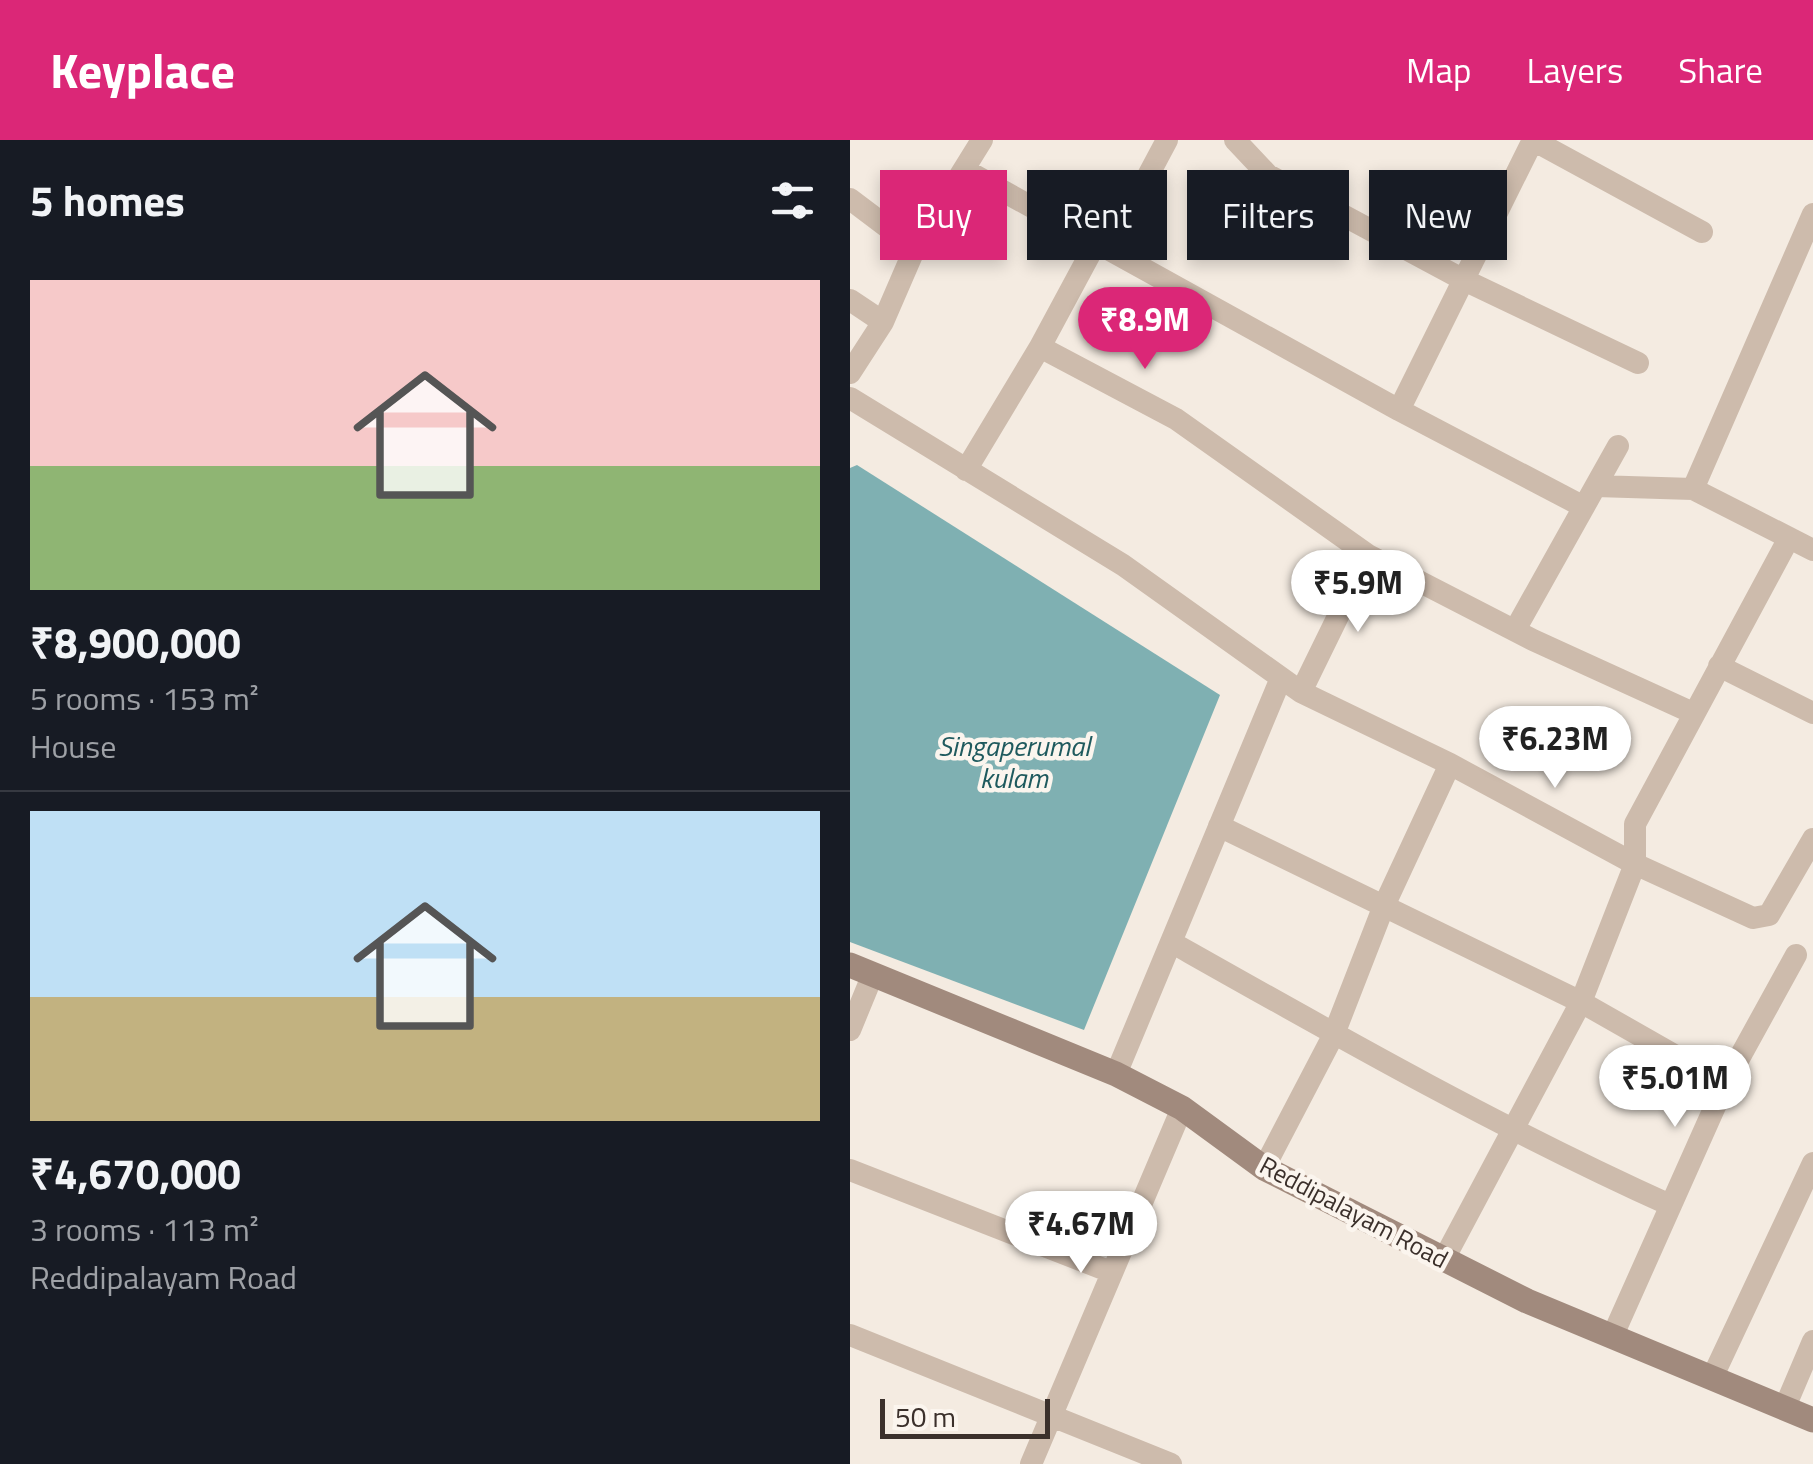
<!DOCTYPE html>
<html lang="en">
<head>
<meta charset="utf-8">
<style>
  :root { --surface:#171b24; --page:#242831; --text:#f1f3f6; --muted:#9ea1a6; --line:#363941; --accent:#db2777 }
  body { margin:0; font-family:"Titillium Web",sans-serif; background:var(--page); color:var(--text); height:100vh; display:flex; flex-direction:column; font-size:38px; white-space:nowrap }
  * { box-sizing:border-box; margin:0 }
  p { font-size:32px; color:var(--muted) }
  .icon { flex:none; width:55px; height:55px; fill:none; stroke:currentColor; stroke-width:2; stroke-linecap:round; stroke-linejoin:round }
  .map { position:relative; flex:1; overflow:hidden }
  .side { display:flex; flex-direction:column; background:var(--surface); width:850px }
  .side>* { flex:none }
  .top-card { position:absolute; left:30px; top:30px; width:782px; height:90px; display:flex; gap:20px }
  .scale { position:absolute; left:30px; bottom:25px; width:170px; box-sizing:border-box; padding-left:10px; border:5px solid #3b302b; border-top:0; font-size:28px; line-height:35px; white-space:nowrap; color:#3b302b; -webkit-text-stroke:8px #fbf5ee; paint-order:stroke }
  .price { position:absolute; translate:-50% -85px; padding:0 22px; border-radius:35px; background:#fff; color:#222; font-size:32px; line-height:65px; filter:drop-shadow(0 2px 5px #0008) }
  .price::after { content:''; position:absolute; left:50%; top:60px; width:30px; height:22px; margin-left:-15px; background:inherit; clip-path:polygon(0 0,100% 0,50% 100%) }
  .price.on { background:var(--accent); color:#fff }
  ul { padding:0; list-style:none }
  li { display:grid; align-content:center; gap:20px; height:530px; padding:0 30px }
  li+li { border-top:2px solid var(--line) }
  li span { display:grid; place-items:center; height:310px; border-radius:0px; color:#555 }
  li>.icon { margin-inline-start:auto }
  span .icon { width:180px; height:180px; fill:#fffc; stroke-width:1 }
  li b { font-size:42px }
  h2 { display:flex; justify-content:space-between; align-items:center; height:120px; padding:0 30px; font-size:42px }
  .chip { padding:0 35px; border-radius:0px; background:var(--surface); box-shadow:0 5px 15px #0003; font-size:35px; line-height:90px }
  .chip.on { background:var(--accent); color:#fff }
  header { display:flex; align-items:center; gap:60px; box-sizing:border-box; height:140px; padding:0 50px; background:var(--accent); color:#fff }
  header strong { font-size:48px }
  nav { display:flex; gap:55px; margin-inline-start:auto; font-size:35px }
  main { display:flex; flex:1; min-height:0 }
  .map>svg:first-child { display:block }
  .water { fill:#7fb0b2 }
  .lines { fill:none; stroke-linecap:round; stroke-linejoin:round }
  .street { stroke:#cdbbac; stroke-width:22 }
  .secondary { stroke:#a18a7d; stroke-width:25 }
  .labels { text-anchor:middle; stroke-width:9; stroke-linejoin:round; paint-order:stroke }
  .street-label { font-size:25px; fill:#3b302b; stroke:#fbf5ee }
  .water-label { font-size:28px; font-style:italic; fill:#1f5a5e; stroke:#fbf5ee }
</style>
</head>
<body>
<header>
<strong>Keyplace</strong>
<nav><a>Map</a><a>Layers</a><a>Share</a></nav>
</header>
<main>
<section class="side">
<h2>5 homes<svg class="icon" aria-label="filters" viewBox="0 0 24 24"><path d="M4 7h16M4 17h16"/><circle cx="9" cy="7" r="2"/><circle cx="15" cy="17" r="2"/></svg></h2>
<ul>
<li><span style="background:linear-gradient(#f6c9c9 60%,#8fb573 0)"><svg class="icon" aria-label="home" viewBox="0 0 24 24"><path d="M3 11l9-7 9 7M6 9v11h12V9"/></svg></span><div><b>₹8,900,000</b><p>5 rooms · 153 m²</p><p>House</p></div></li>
<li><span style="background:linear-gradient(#bfe0f5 60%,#c2b280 0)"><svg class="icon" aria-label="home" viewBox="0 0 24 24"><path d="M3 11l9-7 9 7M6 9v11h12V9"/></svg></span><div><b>₹4,670,000</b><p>3 rooms · 113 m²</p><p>Reddipalayam Road</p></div></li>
</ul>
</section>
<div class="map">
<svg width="963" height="1324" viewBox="0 0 963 1324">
  <rect width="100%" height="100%" fill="#f4ebe1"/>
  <!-- water -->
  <path class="water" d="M7,325L370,555L234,890L0,802V328Z"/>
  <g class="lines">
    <!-- street -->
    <path class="street" d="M385,0L418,35L612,139L788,223
      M683,0L852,92
      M115,30L549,270L683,0
      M0,59L65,108
      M259,109L317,0
      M0,160L33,182
      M190,207L247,101
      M0,233L33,182L65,108L132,0
      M0,258L273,425L451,552L600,624L533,768L484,894L414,1028
      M549,270L734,367
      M116,330L190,207L326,279L518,415L683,500L843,573
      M746,346L843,349L963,410
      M843,349L963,74
      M665,490L768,306
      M869,526L963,573
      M451,552L518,415
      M600,624L785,724L903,778L919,775L963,699
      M369,686L731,862L875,944
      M321,802C484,894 649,988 820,1065
      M0,890L23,834
      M266,934L431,538
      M0,1030L261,1132
      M594,1119L731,862L785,724V684L939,398
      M0,1195L321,1324
      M763,1195L875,944L946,815
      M862,1238L963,1023
      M935,1267L963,1201
      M181,1324L332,968"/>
    <!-- secondary -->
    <path class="secondary" d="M0,825L266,934L332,968L414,1028L677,1161L963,1280"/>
  </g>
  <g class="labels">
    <!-- street labels -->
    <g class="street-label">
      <text transform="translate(504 1072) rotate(28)" y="9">Reddipalayam Road</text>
    </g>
    <!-- water labels -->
    <g class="water-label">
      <text x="164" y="616">Singaperumal<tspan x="164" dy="32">kulam</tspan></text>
    </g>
  </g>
</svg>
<div class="scale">50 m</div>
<b class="price on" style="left:295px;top:232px">₹8.9M</b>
<b class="price" style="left:508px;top:495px">₹5.9M</b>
<b class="price" style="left:705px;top:651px">₹6.23M</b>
<b class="price" style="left:825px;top:990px">₹5.01M</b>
<b class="price" style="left:231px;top:1136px">₹4.67M</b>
<div class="top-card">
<a class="chip on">Buy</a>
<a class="chip">Rent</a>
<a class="chip">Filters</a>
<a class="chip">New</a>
</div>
</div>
</main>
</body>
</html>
